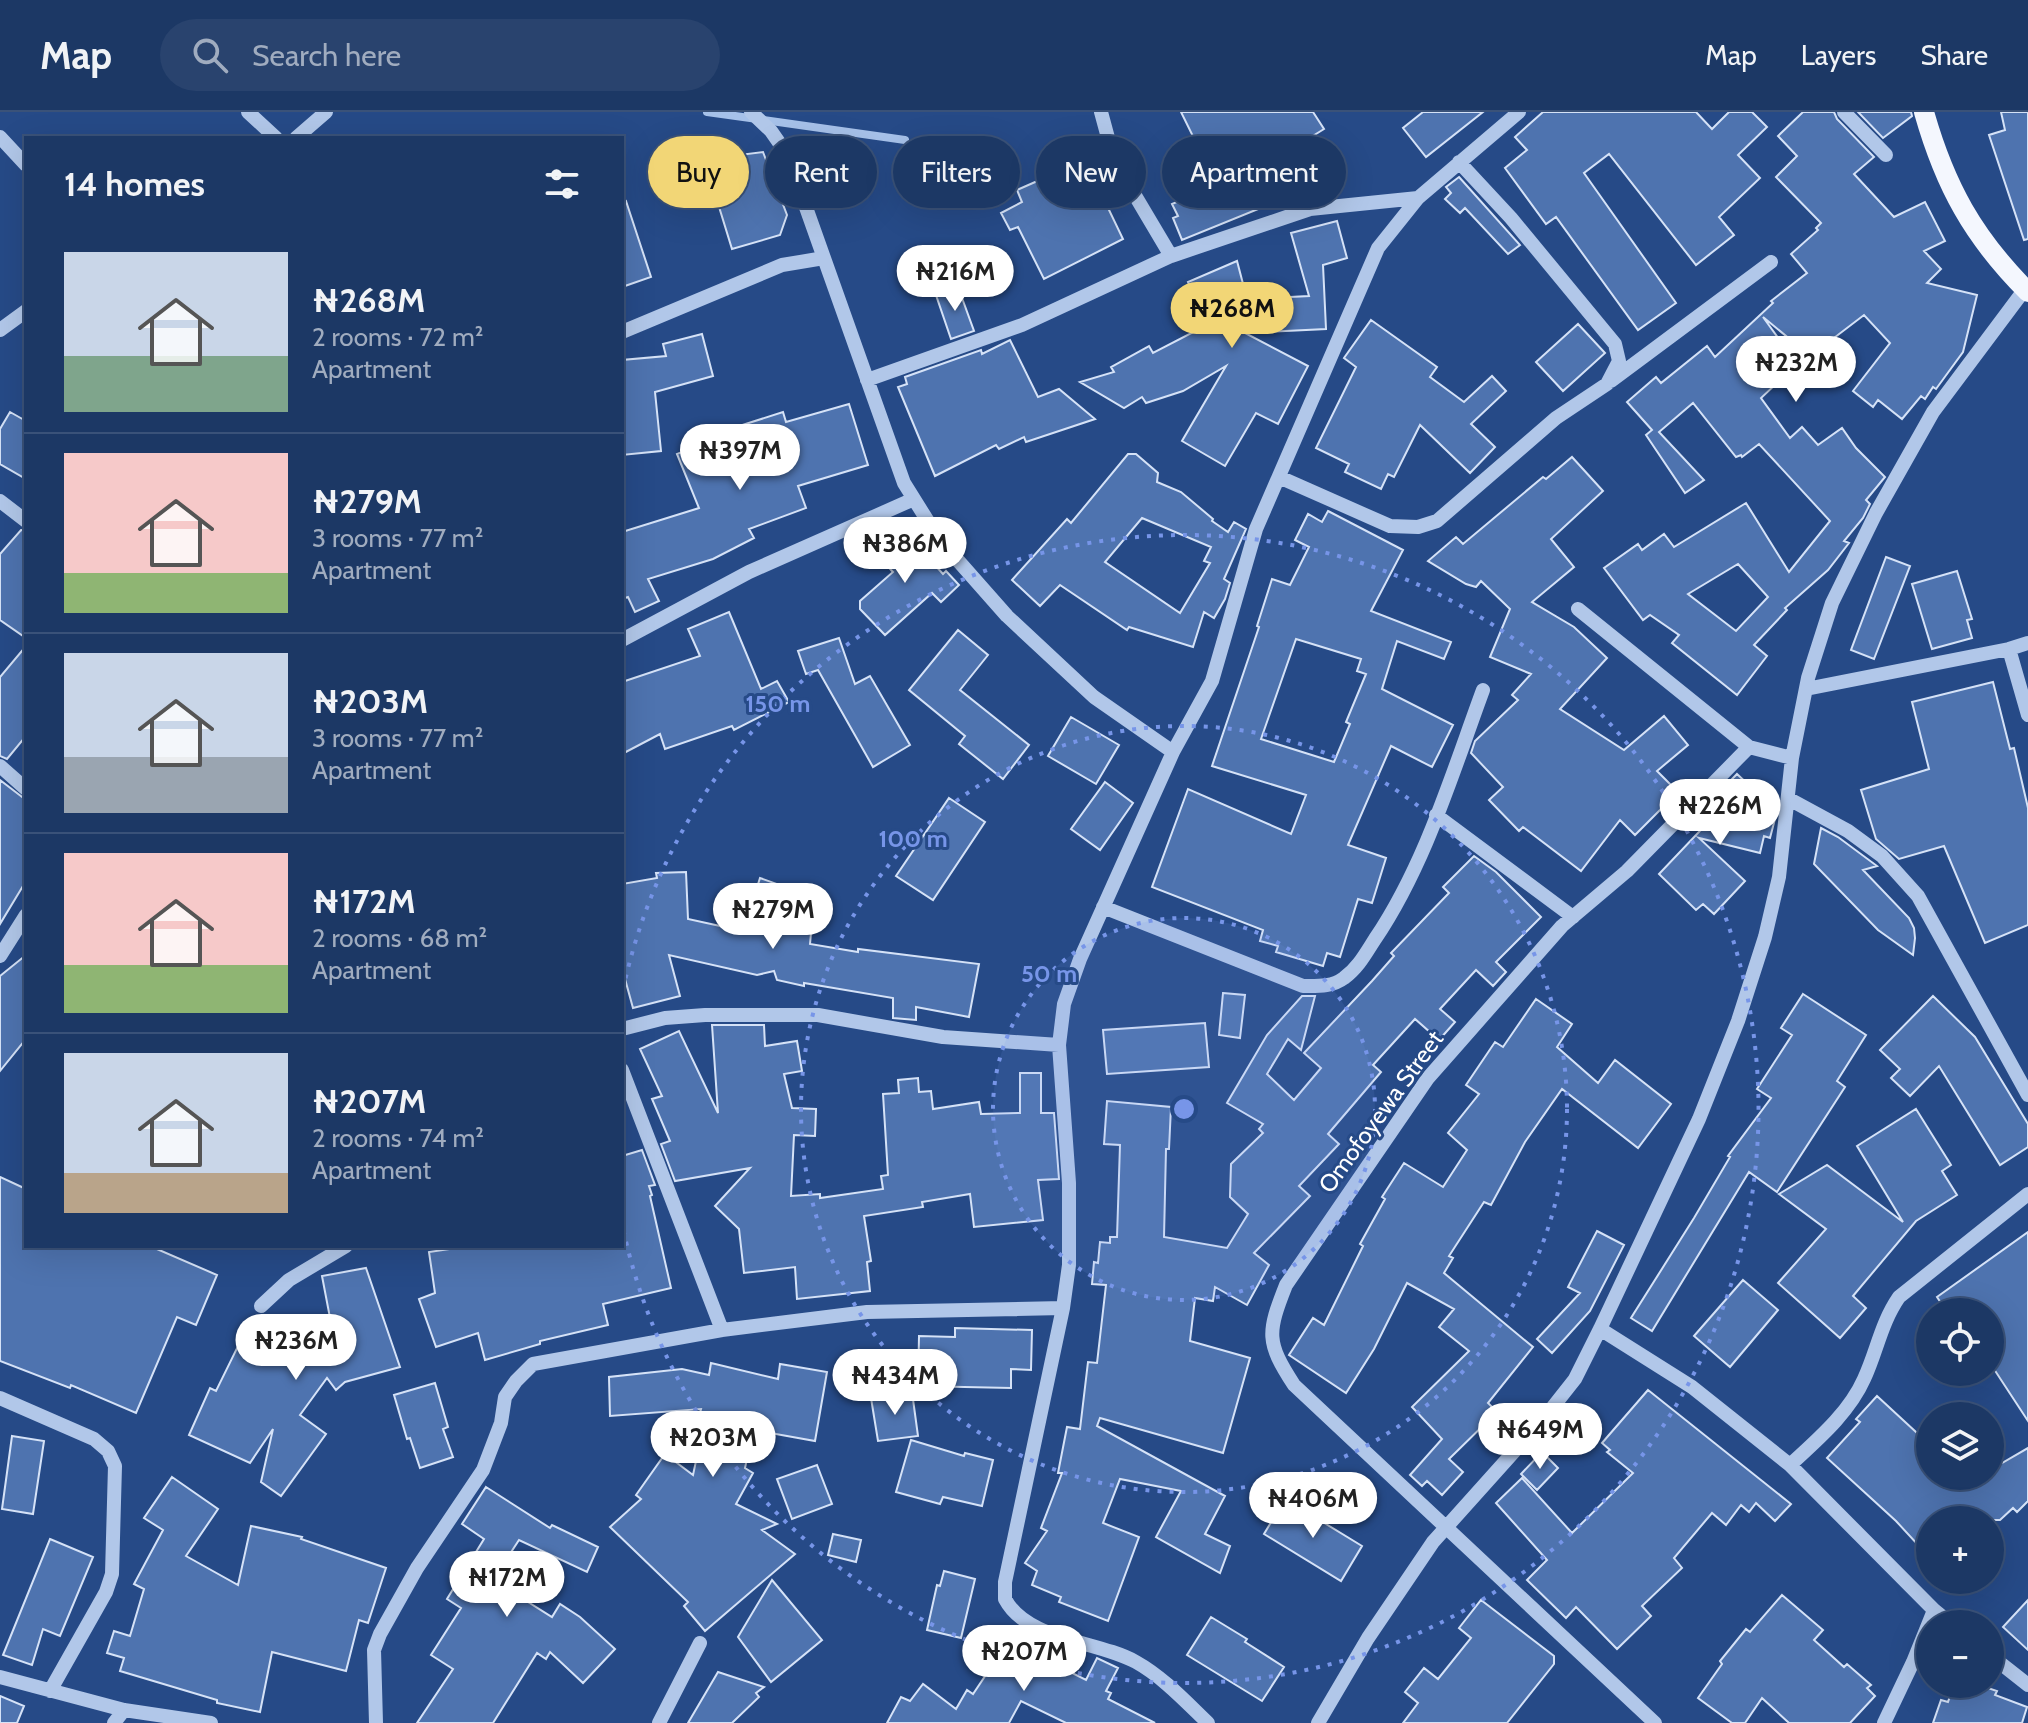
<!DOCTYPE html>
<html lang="en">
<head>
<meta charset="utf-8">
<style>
  :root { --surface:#1c3865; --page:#29436e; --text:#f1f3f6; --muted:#a0acbf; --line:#3a5279; --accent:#f2d676 }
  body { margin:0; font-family:Cabin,sans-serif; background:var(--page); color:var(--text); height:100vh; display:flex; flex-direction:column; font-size:30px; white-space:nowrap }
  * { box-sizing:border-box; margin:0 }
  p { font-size:26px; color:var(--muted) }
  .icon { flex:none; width:44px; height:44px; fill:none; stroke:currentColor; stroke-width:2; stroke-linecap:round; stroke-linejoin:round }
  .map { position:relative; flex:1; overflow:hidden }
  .panel { position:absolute; left:24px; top:24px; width:600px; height:1112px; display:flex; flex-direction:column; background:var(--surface); border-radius:0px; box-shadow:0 8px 32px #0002,0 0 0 2px var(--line) }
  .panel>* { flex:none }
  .guide { position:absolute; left:648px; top:24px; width:760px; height:72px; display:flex; gap:16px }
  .buttons { position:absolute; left:1916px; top:1186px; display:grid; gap:16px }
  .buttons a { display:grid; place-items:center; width:88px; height:88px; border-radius:50%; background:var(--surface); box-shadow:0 8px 32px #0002,0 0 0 2px var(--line); font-size:40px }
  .price { position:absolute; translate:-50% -68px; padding:0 18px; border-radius:28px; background:#fff; color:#222; font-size:26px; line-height:52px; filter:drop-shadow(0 2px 4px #0008) }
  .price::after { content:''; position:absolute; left:50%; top:48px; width:24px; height:18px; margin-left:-12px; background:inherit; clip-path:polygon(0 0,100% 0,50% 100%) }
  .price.selected { background:var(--accent); color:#111 }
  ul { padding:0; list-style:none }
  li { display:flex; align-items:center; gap:24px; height:200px; padding:0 40px }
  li+li { border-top:2px solid var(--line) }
  li span { display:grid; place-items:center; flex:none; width:224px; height:160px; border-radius:0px; color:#555 }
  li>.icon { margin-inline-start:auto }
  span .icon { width:96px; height:96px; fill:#fffc; stroke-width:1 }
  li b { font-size:34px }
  h2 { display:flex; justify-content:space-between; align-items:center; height:96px; padding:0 40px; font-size:34px }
  .pill { padding:0 28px; border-radius:36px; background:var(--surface); box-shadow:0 8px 32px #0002,0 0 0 2px var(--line); font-size:28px; line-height:72px }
  .pill.selected { background:var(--accent); color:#111 }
  header { display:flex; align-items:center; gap:48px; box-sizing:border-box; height:112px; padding:0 40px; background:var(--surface); border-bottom:2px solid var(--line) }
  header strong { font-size:38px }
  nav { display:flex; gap:44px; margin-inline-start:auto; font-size:28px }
  .search { width:560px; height:72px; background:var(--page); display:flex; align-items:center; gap:20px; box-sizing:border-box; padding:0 28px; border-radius:44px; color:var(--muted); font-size:30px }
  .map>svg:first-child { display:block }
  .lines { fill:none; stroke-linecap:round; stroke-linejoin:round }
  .stream { stroke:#a6c1e9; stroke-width:8 }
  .building { fill:#4e73af; stroke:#d5e2f7; stroke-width:2; fill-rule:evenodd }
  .minor { stroke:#b1c7e9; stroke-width:14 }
  .major { stroke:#f4f7fe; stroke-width:20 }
  .ring { fill:none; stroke:#7795e8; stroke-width:4; stroke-dasharray:4 8 }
  .labels { text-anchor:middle; stroke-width:6; stroke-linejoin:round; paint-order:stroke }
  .street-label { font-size:24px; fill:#fff; stroke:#264a87 }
  .centre { fill:#7795e8; stroke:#264a87; stroke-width:4 }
  .ring-label { font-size:24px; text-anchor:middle; font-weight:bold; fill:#7795e8; stroke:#264a87; stroke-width:6; stroke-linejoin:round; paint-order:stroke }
</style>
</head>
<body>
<header>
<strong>Map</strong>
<div class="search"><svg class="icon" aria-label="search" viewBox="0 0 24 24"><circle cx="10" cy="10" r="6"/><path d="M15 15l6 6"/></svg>Search here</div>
<nav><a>Map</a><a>Layers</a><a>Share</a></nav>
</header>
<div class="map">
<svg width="2028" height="1611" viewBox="0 0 2028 1611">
  <rect width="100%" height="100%" fill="#264a87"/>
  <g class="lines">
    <!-- stream -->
    <path class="stream" d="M707,0L905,28"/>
  </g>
  <!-- building -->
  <path class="building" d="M1181,0H1313L1324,17L1300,32L1313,67L1274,80L1278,89L1182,128L1173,106L1178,104L1172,92L1217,73Z
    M1423,0H1483L1426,45L1403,16Z
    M1543,0H1696L1712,17L1729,0H1752L1767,15L1738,43L1760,66L1719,105L1734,123L1696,153L1609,42L1584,61L1676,191L1638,218L1556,105L1546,112L1505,56L1527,38L1515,25Z
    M1803,0H1834L1837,7L1874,45L1854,62L1894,105L1925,90L1945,129L1924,139L1941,157L1927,171L1977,183L1963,240L1936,277L1933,275L1925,287L1921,284L1902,307L1878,288L1873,295L1853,279L1890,231L1864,203L1813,242L1810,239L1808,242L1763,205L1797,252L1761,286L1790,326L1802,315L1818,333L1842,316L1856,336L1885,365L1866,388L1870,392L1863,406L1844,429L1849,431L1828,458L1785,496L1787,498L1754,533L1767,544L1737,583L1672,531L1679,523L1650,503L1643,508L1604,456L1638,432L1642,438L1664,422L1674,435L1746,391L1789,460L1830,409L1759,332L1742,345L1741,343L1736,345L1693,291L1659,320L1704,368L1685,381L1646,323L1652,318L1627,290L1656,265L1661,271L1707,234L1715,245L1773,191L1771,189L1807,161L1791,142L1818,118L1816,116L1821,111L1776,65L1797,44L1778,24ZM1738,452L1768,485L1736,519L1688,482Z
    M1858,0H1911L1912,4L1883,26Z
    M2001,0H2028V127L2024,128L1989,23L2005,18Z
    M763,40L787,103L780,123L732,137L708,59L707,47Z
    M1085,48L1123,127L1044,167L1018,115L1010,118L1001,101L1022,90L1017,78Z
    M1459,65L1520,133L1508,142L1465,96L1460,101L1445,87L1451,81L1446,75Z
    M626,89L651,165L622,175V90Z
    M1337,109L1347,146L1323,153L1326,217L1245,221L1308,254L1278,312L1256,301L1225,354L1182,329L1226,254L1183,279L1146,291L1142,285L1124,296L1080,270L1114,260L1111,255L1149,234L1153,241L1207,213L1188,170L1237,149L1247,187L1309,184L1291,121Z
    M958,175L974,219L951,227L936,183Z
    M1371,208L1437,255L1430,265L1464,290L1492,264L1506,279L1471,312L1495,335L1470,361L1420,313L1394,365L1388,362L1381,377L1345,360L1349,352L1316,336L1356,255L1344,246Z
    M1578,212L1605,241L1563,279L1536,250Z
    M702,222L713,264L655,280L661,339L622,343V248L666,244L663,232Z
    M1010,228L1038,285L1059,277L1095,307L1026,330L1024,325L999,337L996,333L935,364L898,275L907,272L905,265L981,238L982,242Z
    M849,292L868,353L798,374L806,396L749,417L754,426L713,447L648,467L659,489L635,500L628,485L622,487V420L699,396L677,342L731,320L730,317L783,300L786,310Z
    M10,300L26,309V367L0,352V317Z
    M1128,342H1136L1158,361L1157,370L1181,380L1213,407L1212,409L1228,420L1234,410L1246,417L1224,467L1230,471L1225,487L1214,506L1204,500L1193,535L1129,515L1127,518L1060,473L1040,494L1012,468L1067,407L1071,411ZM1142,406L1211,435L1204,449L1210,451L1180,501L1105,450Z
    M1572,345L1603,379L1551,427L1574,455L1532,490L1574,515L1607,546L1560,597L1624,638L1664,604L1688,633L1657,659L1678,680L1635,723L1620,708L1581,759L1523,715L1519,719L1489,688L1503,675L1471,641L1475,629L1518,588L1512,583L1531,562L1490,545L1510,497L1481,469L1476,475L1466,472L1428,449L1456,425L1463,432L1543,365L1546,367Z
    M1328,399L1403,438L1371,499L1451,530L1444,547L1397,529L1382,577L1453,613L1432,655L1391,634L1348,733L1386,746L1372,791L1358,787L1340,845L1327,841L1323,854L1276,840L1278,834L1260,829L1263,818L1152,775L1188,677L1291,722L1306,683L1212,654L1259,515L1257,514L1272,467L1290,473L1309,435L1295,428L1308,402L1322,410ZM1296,527L1361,547L1357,559L1366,562L1346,610L1350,612L1334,650L1261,627Z
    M21,418L26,419V526L0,508V442Z
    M905,420L943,462L946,459L959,473L941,490L932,481L885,523L860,497V489L893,460L878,444Z
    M1886,445L1910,454L1874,547L1851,538Z
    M1957,459L1972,507L1967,508L1972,526L1932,537L1912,472Z
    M729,500L761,577L777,569L789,590L734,618L732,614L665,637L660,622L622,642V570L700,544L688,517Z
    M958,518L988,543L960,578L1029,633L1003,667L959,632L965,624L909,578Z
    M839,526L855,572L870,564L910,633L873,655L818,558L806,562L798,539Z
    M26,534V624L7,647L0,644V565Z
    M1993,570L2010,637L2014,636L2028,696V813L1985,831L1944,734L1899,747L1876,727L1861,678L1929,657L1912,590Z
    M1071,605L1119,633L1096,672L1048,644Z
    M1737,662L1766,689L1762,700L1776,703L1770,726L1764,724L1760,741L1699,726L1745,769L1714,802L1703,792L1696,798L1659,762L1716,702L1707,693Z
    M0,668L26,688V769L0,812Z
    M1105,670L1133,691L1100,738L1071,717Z
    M949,686L985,710L933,788L896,764Z
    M1821,716L1838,725L1877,754L1863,758L1909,806L1914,816L1915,826L1913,843L1878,818L1814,752Z
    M1474,744L1496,760L1541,805L1496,850L1506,860L1493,874L1476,858L1440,897L1455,910L1439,928L1415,907L1373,953L1381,960L1328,1022L1339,1032L1299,1074L1310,1084L1254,1141L1269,1153L1247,1193L1215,1175L1213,1189L1195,1186L1190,1229L1250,1246L1223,1341L1100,1306L1097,1314L1225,1384L1205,1422L1230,1434L1220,1461L1156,1425L1181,1379L1120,1367L1103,1411L1139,1425L1108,1509L1059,1490L1061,1485L1032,1473L1037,1459L1025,1451L1047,1419L1041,1416L1062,1361H1058L1067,1315L1080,1317L1088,1250L1097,1251L1106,1173L1092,1172L1094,1150L1098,1151L1100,1130L1110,1131V1125H1117L1120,1033L1104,1032L1107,989L1171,995L1169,1037H1166L1164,1125L1227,1136L1248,1102L1230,1085L1231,1052L1263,1021L1259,1017L1263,1012L1227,991L1267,923L1302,884H1315L1301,938L1288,927L1267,962L1294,988L1321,956L1304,941L1372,869L1394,844L1391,841L1449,781L1443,775Z
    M686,760L688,807L743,819L760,766L808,783L796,819L811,821L810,832L858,840V837L979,852L969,905L916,895V908L893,906V886L804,871V874L777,868L774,859L757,863L669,843L680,884L633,896L622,856V772L657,766L656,761Z
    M26,843V927L0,959V864Z
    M1223,881L1245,883L1240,926L1219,923Z
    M1803,882L1866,923L1837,969L1845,975L1777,1080L1749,1060L1652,1219L1631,1206L1694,1106L1730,1045L1728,1044L1771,986L1757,977L1792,923L1781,916Z
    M1933,884L1975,925L2028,1012V1035L2000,1053L1939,954L1910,984L1891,966L1900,957L1880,938Z
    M1536,887L1572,912L1557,935L1598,971L1615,948L1671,992L1638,1036L1562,977L1525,1030L1491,1093L1484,1090L1449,1144L1453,1146L1444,1161L1533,1235L1488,1291L1497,1300L1449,1347L1463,1360L1442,1383L1427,1369L1422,1374L1410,1363L1442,1327L1412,1295L1469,1239L1439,1215L1454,1197L1407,1171L1374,1237L1346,1281L1289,1243L1313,1206L1324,1213L1363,1134L1360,1132L1385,1087L1382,1085L1404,1051L1443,1075L1467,1038L1448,1021L1479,982L1466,973L1495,930L1503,935Z
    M1205,911L1209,955L1107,962L1103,918Z
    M712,913H764L765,934L797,929L802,959L784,962L792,996L816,997L815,1024L794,1023L791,1084L820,1082V1086L883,1077L881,1064L888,1063L883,982L899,981L898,968L918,966L919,980L931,979L933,997L979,990L981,1002L1020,1001V961H1041V1001H1054L1059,1067L1038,1068L1043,1108L974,1115L970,1082L922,1090L923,1095L864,1104L871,1149L867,1150L870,1179L797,1187L795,1155L744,1161L739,1117L715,1094L750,1056L675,1069L661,1032L670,1029L652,987L662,984L640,937L679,919L718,1001Z
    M1916,997L1951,1053L1942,1059L1957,1083L1916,1109L1853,1184L1866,1196L1840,1226L1778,1171L1826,1117L1779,1082L1827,1053L1903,1110L1857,1034Z
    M642,1038L655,1073L649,1074L652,1083L650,1084L671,1176L603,1192L608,1213L540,1229V1232L485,1248L478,1221L436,1235L419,1187L435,1181L429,1140L470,1134H622V1044Z
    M0,1065L26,1077V1134H150L217,1163L196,1213L177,1205L136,1301L71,1273L70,1276L0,1249Z
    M1597,1119L1624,1133L1590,1199L1552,1241L1537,1227L1580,1181L1568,1175Z
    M2028,1120V1309L1990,1251V1200H1947L1937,1185Z
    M366,1156L400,1255L345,1270L336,1278L327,1266L300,1303L326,1322L281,1384L261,1370L273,1317L250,1351L189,1323L210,1276L216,1279L242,1226L283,1246L331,1211L322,1164Z
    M1743,1168L1778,1198L1730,1255L1694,1224Z
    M955,1216L1032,1218L1031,1258L1011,1257V1276L918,1274L919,1224L955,1225Z
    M711,1251L778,1267L780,1252L827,1260L815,1329L753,1318L745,1356L753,1361L736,1392L777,1412L762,1418L795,1442L705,1519L684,1494L688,1490L610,1415L641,1387L636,1383L665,1342L693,1363L704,1312L698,1310L701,1297L610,1304L609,1265L682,1257L709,1263Z
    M435,1271L448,1315L443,1317L453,1345L420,1356L410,1326L407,1327L394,1283Z
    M1648,1278L1791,1392L1775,1409L1756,1391L1749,1400L1741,1393L1726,1413L1712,1401L1674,1446L1682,1456L1642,1494L1651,1504L1617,1537L1576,1495L1566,1506L1527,1468L1547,1448L1496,1391L1522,1366L1572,1421L1633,1361L1607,1340L1610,1338L1602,1331Z
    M912,1280L918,1324L878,1329L871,1286Z
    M1877,1284L1930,1333V1364H1990V1359L2000,1349L2002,1351L2028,1336V1389L2017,1400L2013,1396L2000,1408H1930V1446L1896,1409L1827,1346L1860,1310L1856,1307Z
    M12,1324L44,1329L33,1402L2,1397Z
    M911,1328L964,1344L965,1341L993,1348L982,1394L943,1385L940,1392L896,1380Z
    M1542,1340L1558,1356L1537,1378L1521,1362Z
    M817,1353L832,1392L792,1407L777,1367Z
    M172,1365L218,1397L186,1444L238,1473L251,1414L302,1425L301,1427L386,1456L368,1511L359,1508L346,1559L272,1540L260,1600L217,1591V1588L120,1559L124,1546L107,1541L114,1519L130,1524L144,1477L134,1472L163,1418L144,1406Z
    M486,1375L550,1416L552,1413L598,1435L587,1460L519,1428L493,1468L552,1505L560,1492L580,1505L615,1537L583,1571L550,1540L546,1547L537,1541L493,1611H417L453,1557L431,1543L461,1496L447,1487L484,1427L462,1412Z
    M1285,1387L1362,1434L1341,1469L1264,1422Z
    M833,1422L861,1428L856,1450L828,1443Z
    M50,1427L93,1445L60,1524L43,1517L32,1553L3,1543Z
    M944,1459L975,1467L961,1526L927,1518L937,1473L940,1474Z
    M772,1468L822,1528L771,1570L738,1525Z
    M1782,1483L1823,1518L1814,1528L1844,1555L1847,1552L1871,1573L1867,1576L1875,1584L1850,1611H1789L1762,1586L1745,1611H1732L1698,1586L1722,1552L1720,1549L1746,1517L1750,1520Z
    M1481,1488L1554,1544V1552L1507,1611H1403L1418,1591L1405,1580L1424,1556L1438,1567L1471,1526L1459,1516Z
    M2028,1488V1538L2003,1515Z
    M1211,1505L1247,1527L1245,1530L1284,1555L1262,1589L1187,1543Z
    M1014,1521L1048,1540L1044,1547L1086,1568L1097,1546L1118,1556L1106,1579L1111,1581L1108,1587L1155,1611H1066L1021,1589L1009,1611H887L901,1585L910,1589L923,1572L956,1597L967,1578L973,1582Z
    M718,1560L764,1575L756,1581L759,1585L732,1611H688Z
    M1954,1572H1976L1997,1579L1995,1583L2027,1595L2022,1611H1933L1941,1588L1948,1590Z
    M0,1584L24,1594L17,1611H0Z"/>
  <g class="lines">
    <!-- minor -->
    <path class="minor" d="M248,0L276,26
      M751,0L771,19L787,42L904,371L939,427L1007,504L1094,585L1173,640
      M1101,0L1114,48L1171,144
      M1844,0L1886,43
      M0,25L26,53
      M296,26L326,0
      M0,218L26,199
      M622,220L782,153L824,146
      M867,268L1022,213L1171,144L1310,97L1418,86
      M1611,269L1771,150
      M1279,365L1390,414L1418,415L1437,409L1556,306L1607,272L1619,249L1615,232L1511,106L1459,50
      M0,389L26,409
      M1578,497L1749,635
      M622,528L749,460L914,387
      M2009,537L2028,603
      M1806,577L2009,537L2028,531
      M0,654L26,677
      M1789,687L1848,719L1882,744L1918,784L2028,983
      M1436,703L1573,805
      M1103,795L1303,874C1318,874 1332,875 1344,866C1358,856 1366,841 1375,827C1425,753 1452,662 1483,578
      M0,844L26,803
      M622,917L665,906L705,903H818L943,925L1059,933
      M622,958L722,1218
      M261,1194L289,1168L346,1134
      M1600,1217L1692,1275L1790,1353L1934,1498L1951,1512
      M0,1286L94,1327L108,1339L115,1354L112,1462L106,1480L50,1579
      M1790,1353C1817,1328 1849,1301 1864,1267C1877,1239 1881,1211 1899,1185L2028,1082
      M1990,1543L2028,1573
      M0,1565L124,1598L211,1611
      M114,1611L124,1598
      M376,1611L374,1538L380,1522L417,1456L483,1358L501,1311L505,1285L516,1269L533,1252L722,1218L867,1200L1063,1196
      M659,1611L700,1531
      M1208,1611C1186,1590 1163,1565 1136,1550C1097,1528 1027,1529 1005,1487V1470L1063,1196L1069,1153V1071L1059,933L1064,892L1080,847L1173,640L1212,569L1256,417L1378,136L1418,86L1519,0
      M1318,1611L1368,1526L1433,1430L1545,1305L1575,1267L1600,1217L1699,1007L1738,909L1765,825L1779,765L1792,646L1808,566L1832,491L1876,401L1933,300L2025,177
      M1655,1611L1294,1273C1266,1230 1267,1221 1286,1173L1428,966L1458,932L1562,814L1627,759L1749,635L1792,646
      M1884,1611L1913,1550L1934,1498"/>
    <!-- major -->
    <path class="major" d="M1924,0C1945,74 1973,125 2028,180"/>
  </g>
  <!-- distance rings -->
  <circle cx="1184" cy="997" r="191" fill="#7795e8" fill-opacity=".12"/>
  <g class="ring">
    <circle cx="1184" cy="997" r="191"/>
    <circle cx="1184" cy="997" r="383"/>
    <path d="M623 878A574 574 0 1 1 623 1116"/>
  </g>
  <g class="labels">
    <!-- street labels -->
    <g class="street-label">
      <text transform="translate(1381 1000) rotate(-54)" y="8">Omofoyewa Street</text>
    </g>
  </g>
  <circle cx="1184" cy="997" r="12" class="centre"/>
  <g class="ring-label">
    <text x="778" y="600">150 m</text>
    <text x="913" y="735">100 m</text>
    <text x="1049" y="870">50 m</text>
  </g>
</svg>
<div class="buttons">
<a><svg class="icon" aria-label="locate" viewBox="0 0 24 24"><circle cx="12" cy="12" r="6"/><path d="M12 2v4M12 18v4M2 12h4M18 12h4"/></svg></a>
<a><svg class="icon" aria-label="layers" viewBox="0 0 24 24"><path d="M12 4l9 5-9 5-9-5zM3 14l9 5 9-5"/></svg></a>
<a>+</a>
<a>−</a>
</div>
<b class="price" style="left:955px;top:201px">₦216M</b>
<b class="price selected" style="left:1232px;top:238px">₦268M</b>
<b class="price" style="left:1796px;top:292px">₦232M</b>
<b class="price" style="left:740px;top:380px">₦397M</b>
<b class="price" style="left:905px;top:473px">₦386M</b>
<b class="price" style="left:1720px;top:735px">₦226M</b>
<b class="price" style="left:773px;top:839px">₦279M</b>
<b class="price" style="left:296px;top:1270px">₦236M</b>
<b class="price" style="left:895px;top:1305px">₦434M</b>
<b class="price" style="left:1540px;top:1359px">₦649M</b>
<b class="price" style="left:713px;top:1367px">₦203M</b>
<b class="price" style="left:1313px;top:1428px">₦406M</b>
<b class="price" style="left:507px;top:1507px">₦172M</b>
<b class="price" style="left:1024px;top:1581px">₦207M</b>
<div class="guide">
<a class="pill selected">Buy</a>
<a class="pill">Rent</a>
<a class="pill">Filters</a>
<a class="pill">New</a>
<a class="pill">Apartment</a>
</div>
<section class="panel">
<h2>14 homes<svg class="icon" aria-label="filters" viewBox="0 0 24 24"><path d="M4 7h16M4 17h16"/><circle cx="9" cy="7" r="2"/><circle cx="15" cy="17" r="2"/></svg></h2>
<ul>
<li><span style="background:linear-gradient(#c9d6e8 65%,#7fa58c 0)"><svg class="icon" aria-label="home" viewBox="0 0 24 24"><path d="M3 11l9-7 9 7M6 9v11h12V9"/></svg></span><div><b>₦268M</b><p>2 rooms · 72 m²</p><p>Apartment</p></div></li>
<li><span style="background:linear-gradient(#f6c9c9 75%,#8fb573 0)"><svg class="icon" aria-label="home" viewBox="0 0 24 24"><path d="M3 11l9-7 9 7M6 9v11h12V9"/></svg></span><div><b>₦279M</b><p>3 rooms · 77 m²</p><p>Apartment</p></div></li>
<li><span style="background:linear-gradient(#c9d6e8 65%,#9aa5b1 0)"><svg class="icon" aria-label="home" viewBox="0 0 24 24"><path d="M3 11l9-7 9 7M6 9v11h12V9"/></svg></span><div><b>₦203M</b><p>3 rooms · 77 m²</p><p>Apartment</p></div></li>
<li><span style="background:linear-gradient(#f6c9c9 70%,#8fb573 0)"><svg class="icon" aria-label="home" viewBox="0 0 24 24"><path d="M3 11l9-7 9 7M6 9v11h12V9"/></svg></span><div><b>₦172M</b><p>2 rooms · 68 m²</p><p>Apartment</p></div></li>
<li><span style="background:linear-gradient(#c9d6e8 75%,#b9a48a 0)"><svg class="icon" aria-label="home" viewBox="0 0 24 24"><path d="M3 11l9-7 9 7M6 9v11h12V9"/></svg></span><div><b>₦207M</b><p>2 rooms · 74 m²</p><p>Apartment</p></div></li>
</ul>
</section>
</div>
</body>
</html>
